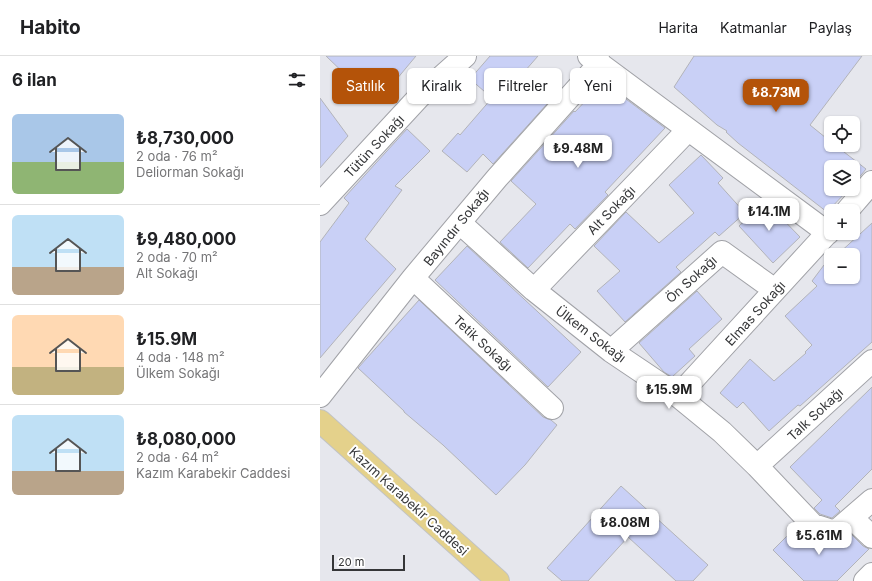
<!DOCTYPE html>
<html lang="tr">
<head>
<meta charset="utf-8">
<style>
  :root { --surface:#fff; --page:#f2f2f2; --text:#202124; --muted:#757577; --line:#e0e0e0; --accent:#b45309 }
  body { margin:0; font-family:Inter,sans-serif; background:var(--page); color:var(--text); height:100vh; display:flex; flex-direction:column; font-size:15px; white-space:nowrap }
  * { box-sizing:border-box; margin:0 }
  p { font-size:13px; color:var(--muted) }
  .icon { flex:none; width:22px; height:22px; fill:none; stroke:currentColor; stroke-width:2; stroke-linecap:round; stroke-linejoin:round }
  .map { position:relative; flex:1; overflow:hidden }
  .side { display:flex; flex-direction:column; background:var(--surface); width:320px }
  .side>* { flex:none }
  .guide { position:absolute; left:12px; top:12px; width:380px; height:36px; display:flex; gap:8px }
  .buttons { position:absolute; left:504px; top:60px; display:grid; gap:8px }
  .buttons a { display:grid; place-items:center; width:36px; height:36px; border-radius:6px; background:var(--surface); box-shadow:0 1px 3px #0004; font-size:20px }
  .scale { position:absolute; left:12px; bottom:10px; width:73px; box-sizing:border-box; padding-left:4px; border:2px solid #353638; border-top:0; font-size:11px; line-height:14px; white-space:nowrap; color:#353638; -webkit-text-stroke:3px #fff; paint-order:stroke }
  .price { position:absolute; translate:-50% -34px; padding:0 9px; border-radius:8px; background:#fff; color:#222; font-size:13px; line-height:26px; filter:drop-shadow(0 1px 2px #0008) }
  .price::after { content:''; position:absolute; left:50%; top:24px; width:12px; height:9px; margin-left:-6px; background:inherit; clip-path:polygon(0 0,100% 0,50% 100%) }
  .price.active { background:var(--accent); color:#fff }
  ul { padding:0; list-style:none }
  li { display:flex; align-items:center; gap:12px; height:100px; padding:0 12px }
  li+li { border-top:1px solid var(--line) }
  li span { display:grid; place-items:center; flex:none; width:112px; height:80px; border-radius:6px; color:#555 }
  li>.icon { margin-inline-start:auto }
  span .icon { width:48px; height:48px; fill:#fffc; stroke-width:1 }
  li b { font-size:17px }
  h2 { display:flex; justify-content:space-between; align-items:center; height:48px; padding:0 12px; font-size:17px }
  .pill { padding:0 14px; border-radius:6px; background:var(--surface); box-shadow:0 1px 3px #0004; font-size:14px; line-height:36px }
  .pill.active { background:var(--accent); color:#fff }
  header { display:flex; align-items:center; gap:24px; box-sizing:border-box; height:56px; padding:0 20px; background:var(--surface); border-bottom:1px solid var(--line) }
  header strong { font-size:19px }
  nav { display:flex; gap:22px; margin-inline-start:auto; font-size:14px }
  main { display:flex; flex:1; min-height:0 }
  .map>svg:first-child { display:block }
  .building { fill:#c9d0f6; stroke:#b2b3b9 }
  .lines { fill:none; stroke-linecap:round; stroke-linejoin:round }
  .minor-casing { stroke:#a1a2a7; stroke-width:24 }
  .primary-casing { stroke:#c2c3c3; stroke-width:24 }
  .minor { stroke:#fff; stroke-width:22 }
  .primary { stroke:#e4d18b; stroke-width:22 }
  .labels { text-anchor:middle; stroke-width:4; stroke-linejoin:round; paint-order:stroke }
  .street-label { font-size:13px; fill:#353638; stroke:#fff }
</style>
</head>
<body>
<header>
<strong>Habito</strong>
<nav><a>Harita</a><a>Katmanlar</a><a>Paylaş</a></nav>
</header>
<main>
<section class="side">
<h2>6 ilan<svg class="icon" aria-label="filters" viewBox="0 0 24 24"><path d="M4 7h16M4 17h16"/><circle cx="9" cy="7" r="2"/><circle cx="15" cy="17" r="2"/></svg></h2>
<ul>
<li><span style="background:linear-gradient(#a9c7e8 60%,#8fb573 0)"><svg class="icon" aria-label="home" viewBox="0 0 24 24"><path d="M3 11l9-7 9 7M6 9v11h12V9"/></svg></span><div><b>₺8,730,000</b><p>2 oda · 76 m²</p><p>Deliorman Sokağı</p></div></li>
<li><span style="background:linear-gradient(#bfe0f5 65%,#b9a48a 0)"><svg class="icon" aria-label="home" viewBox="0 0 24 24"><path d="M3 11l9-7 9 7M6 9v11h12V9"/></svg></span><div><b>₺9,480,000</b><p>2 oda · 70 m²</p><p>Alt Sokağı</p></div></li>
<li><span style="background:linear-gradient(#ffd9b3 65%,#c2b280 0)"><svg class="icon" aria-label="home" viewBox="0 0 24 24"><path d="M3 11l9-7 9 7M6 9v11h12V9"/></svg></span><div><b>₺15.9M</b><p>4 oda · 148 m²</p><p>Ülkem Sokağı</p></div></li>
<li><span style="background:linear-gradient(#bfe0f5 70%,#b9a48a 0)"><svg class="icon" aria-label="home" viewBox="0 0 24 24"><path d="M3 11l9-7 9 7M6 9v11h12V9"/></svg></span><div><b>₺8,080,000</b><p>2 oda · 64 m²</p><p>Kazım Karabekir Caddesi</p></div></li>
</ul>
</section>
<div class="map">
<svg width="552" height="525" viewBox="0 0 552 525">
  <rect width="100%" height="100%" fill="#e6e7ed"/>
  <!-- building -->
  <path class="building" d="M6,0H96L56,48Z
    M170,0H218L198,23L227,48L173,108L163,98L147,116L122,95L138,77L140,79L172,42L150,23Z
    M374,0H542L490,69L511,86V89H515L546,113L533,129V111H511V133H529L507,156L418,87L406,76L407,75L397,69L354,31Z
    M283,26L345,72L285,136L288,139L255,173L250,168L208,212L180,186L216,148L191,125L254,55L255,56Z
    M0,42L28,80L0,112Z
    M87,73L110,95L75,130L82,134L45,183L76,213L0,302V186L29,147L24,142Z
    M381,99L403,122L398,127L425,157L399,180L395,176L356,211L361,216L305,266L277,235L300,215L274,190L306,156L339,187L374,157L349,129Z
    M445,146L450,150L480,181L453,207L419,170Z
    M552,167V286L480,350L478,349L449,375L423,346L417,352L400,337L430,303L454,325L486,297L485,296L492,289L465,260L497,230L492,225L504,209L505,210L511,205V221H533V199H517Z
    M147,190L261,296L228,331L115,224Z
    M377,235L402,263L369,293L375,300L352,321L344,316L319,287Z
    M99,244L223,361L231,364L237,369L205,409L176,439L123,389L84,356V355L38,312Z
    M552,331V413L515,450L520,455L512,462L500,458L494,452L502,444L470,411Z
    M301,430L388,509L373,525H356L308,481L268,525H242L227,512Z
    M477,470L489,481L512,488H518L531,478L543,490L549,493L517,525H484L453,494Z"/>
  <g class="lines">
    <defs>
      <path id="minor" d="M269,0L508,177
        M0,148L99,41L145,0
        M527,155L552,126
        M140,167L214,234L291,295L358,340L402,376L437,410L493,469L515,476L552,444
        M93,222L232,352
        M214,234L368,74
        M291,295L402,196L455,234
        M0,340L93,222L177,122L280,7
        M358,340L511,173
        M437,410L552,305
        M532,462L552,481
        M545,525L552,518"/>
      <path id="primary" d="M0,365L178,525"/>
    </defs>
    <!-- minor casing -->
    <use href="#minor" class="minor-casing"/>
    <!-- primary casing -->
    <use href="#primary" class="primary-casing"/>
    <!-- minor -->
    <use href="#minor" class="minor"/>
    <!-- primary -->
    <use href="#primary" class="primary"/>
  </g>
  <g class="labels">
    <!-- street labels -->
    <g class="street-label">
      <text transform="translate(54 90) rotate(-47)" y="5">Tütün Sokağı</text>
      <text transform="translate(291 154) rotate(-46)" y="5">Alt Sokağı</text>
      <text transform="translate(136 171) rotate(-51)" y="5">Bayındır Sokağı</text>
      <text transform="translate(371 223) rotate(-42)" y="5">Ön Sokağı</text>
      <text transform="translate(435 257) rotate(-48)" y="5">Elmas Sokağı</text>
      <text transform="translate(271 278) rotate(37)" y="5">Ülkem Sokağı</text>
      <text transform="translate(163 287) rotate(43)" y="5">Tetik Sokağı</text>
      <text transform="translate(495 358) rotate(-43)" y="5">Talk Sokağı</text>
      <text transform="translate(89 445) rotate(42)" y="5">Kazım Karabekir Caddesi</text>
    </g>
  </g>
</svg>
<div class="buttons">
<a><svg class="icon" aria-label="locate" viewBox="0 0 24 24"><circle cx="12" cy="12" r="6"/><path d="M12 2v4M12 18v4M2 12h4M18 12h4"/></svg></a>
<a><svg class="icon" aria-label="layers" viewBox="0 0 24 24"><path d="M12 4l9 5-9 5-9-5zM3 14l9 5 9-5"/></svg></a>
<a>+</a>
<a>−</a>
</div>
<div class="scale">20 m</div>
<b class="price active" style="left:456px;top:57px">₺8.73M</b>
<b class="price" style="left:258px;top:113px">₺9.48M</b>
<b class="price" style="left:449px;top:176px">₺14.1M</b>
<b class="price" style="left:349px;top:354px">₺15.9M</b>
<b class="price" style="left:305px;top:487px">₺8.08M</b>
<b class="price" style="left:499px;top:500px">₺5.61M</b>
<div class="guide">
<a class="pill active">Satılık</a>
<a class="pill">Kiralık</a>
<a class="pill">Filtreler</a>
<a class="pill">Yeni</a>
</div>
</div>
</main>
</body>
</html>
